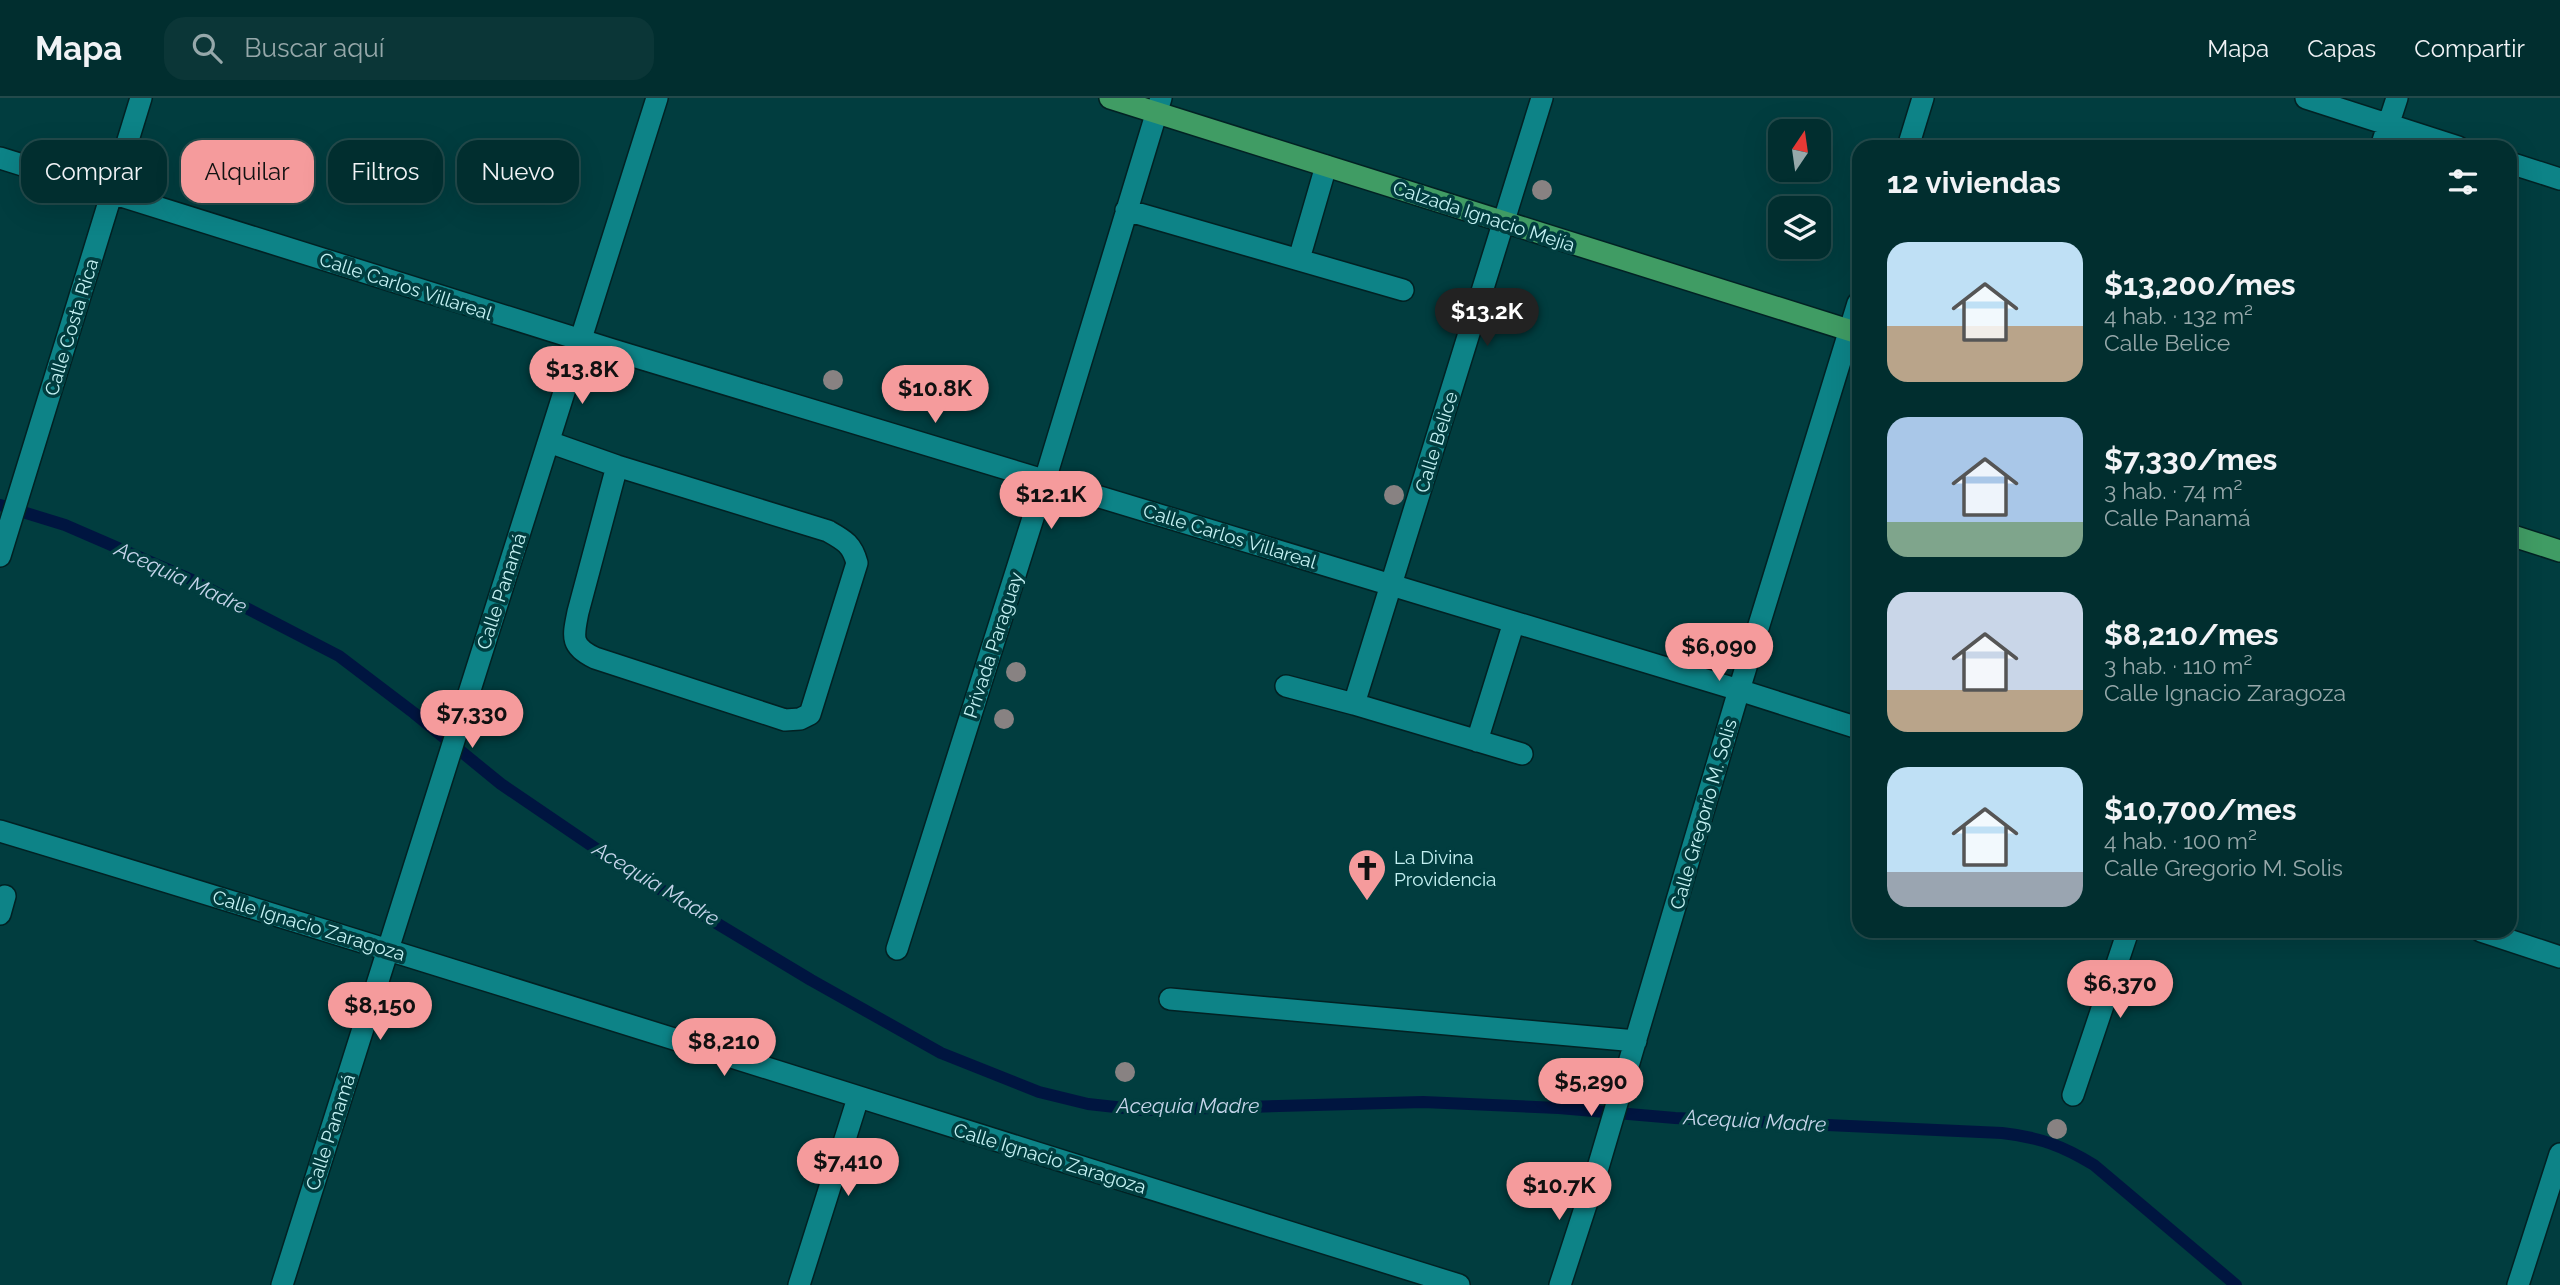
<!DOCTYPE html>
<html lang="es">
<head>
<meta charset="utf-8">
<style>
  :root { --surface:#012e2f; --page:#0b3637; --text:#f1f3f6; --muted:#96a8aa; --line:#234a4b; --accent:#f59b9c }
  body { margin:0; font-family:Raleway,sans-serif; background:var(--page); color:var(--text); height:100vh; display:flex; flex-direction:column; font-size:26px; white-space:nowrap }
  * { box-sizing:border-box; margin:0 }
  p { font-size:23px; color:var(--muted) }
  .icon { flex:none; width:38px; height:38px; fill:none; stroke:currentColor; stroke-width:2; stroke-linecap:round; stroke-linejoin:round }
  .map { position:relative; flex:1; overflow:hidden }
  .sheet { position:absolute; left:1852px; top:42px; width:665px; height:798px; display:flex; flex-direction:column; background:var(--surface); border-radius:21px; box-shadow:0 7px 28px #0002,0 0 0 2px var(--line) }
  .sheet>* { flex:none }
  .hud { position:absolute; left:21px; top:42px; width:665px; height:63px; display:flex; gap:14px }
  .needle { width:46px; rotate:13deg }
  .controls { position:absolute; left:1768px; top:21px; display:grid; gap:14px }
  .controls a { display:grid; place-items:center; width:63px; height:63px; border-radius:14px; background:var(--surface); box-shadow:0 7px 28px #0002,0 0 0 2px var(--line); font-size:35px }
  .price { position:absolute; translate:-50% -60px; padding:0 16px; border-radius:24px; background:var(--accent); color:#111; font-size:23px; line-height:46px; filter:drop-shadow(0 2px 4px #0008) }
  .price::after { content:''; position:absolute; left:50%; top:42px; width:21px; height:16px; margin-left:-10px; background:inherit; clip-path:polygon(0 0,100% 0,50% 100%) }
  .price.current { background:#222; color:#fff }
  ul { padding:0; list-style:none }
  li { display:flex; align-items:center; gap:21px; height:175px; padding:0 35px }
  li span { display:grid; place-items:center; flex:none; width:196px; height:140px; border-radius:21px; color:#555 }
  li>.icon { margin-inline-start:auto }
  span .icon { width:84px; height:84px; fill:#fffc; stroke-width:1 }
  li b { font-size:30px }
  h2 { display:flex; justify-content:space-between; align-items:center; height:84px; padding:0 35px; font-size:30px }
  .pill { padding:0 24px; border-radius:21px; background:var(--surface); box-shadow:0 7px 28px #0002,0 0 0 2px var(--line); font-size:24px; line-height:63px }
  .pill.current { background:var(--accent); color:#111 }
  header { display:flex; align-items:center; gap:42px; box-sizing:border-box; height:98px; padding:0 35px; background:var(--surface); border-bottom:2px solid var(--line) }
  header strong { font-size:33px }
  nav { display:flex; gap:38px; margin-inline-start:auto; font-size:24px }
  .search { width:490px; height:63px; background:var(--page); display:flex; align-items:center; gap:18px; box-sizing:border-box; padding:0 24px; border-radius:21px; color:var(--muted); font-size:26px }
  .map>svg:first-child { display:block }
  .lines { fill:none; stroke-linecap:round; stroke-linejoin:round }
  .stream { stroke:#001540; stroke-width:12 }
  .minor-casing { stroke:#022123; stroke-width:24 }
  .major-casing { stroke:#022123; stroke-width:24 }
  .minor { stroke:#0d8387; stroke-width:21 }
  .major { stroke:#409c64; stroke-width:21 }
  .tree { fill:#888282 }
  .labels { text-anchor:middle; stroke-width:7; stroke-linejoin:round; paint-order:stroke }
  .street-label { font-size:19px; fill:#c4f1f3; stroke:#013d3f }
  .poi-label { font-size:19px; fill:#c4f1f3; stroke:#013d3f; text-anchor:start }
  .water-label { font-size:21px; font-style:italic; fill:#c5d4ea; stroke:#013d3f }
</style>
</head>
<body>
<header>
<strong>Mapa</strong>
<div class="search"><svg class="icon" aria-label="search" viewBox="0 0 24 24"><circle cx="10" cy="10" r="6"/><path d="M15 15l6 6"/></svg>Buscar aquí</div>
<nav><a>Mapa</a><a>Capas</a><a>Compartir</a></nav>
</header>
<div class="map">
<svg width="2560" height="1187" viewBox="0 0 2560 1187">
  <rect width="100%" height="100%" fill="#013d3f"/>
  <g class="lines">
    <!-- stream -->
    <path class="stream" d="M0,407L65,427L192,482L339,558L414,615L501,686L620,767L811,882L941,955L1039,994L1088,1006L1143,1012L1423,1004L1559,1010L1675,1020L2002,1035C2039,1039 2063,1048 2094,1067L2236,1187"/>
    <defs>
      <path id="minor" d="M2306,0L2458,49
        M1908,49L1923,0
        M2381,49L2397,0
        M0,60L613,252L1739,592L1858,630
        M2510,65L2560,81
        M1126,112L1403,192
        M1299,161L1326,68
        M549,344L617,368L828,433C844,442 852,446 857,465L810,616L800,621L785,622L595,560C570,548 573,539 578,514L617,368
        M0,458L141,0
        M1286,588L1354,606
        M1477,643L1514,524
        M1522,656L1354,606L1542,0
        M0,733C488,880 973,1036 1459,1187
        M0,816L5,798
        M2481,833L2560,859
        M897,851L1045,382L1161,0
        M1170,901L1636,943
        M2073,997L2128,833
        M282,1187L657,0
        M799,1187L858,1000
        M1560,1187L1597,1073L1739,592L1858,205
        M2518,1187L2560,1056"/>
      <path id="major" d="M1110,0L1858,235
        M2510,437L2560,453"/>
    </defs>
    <!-- minor casing -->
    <use href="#minor" class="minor-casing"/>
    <!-- major casing -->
    <use href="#major" class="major-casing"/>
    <!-- minor -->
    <use href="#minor" class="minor"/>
    <!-- major -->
    <use href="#major" class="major"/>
  </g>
  <!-- trees -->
  <g class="tree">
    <circle cx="1542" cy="92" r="10"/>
    <circle cx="833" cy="282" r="10"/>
    <circle cx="1394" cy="397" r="10"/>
    <circle cx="1016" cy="574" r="10"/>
    <circle cx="1004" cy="621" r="10"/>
    <circle cx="1125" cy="974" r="10"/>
    <circle cx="2057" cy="1031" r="10"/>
  </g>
  <!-- icons -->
  <defs>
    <symbol id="church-pin" viewBox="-11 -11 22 30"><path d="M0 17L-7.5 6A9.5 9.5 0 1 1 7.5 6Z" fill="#f59b9c" stroke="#013d3f"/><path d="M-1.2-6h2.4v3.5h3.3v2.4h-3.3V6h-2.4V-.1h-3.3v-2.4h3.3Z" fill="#111"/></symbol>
  </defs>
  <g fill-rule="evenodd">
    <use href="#church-pin" x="1345" y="748" width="44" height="60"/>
  </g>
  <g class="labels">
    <!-- street labels -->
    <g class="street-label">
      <text transform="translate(1484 118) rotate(18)" y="7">Calzada Ignacio Mejía</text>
      <text transform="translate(406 188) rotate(18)" y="7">Calle Carlos Villareal</text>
      <text transform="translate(71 229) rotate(-73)" y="7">Calle Costa Rica</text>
      <text transform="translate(1436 344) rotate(-73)" y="7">Calle Belice</text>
      <text transform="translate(1230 438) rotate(17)" y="7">Calle Carlos Villareal</text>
      <text transform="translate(501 493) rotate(-72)" y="7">Calle Panamá</text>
      <text transform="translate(993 547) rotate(-72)" y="7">Privada Paraguay</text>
      <text transform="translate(1703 716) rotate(-74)" y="7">Calle Gregorio M. Solis</text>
      <text transform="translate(309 827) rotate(17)" y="7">Calle Ignacio Zaragoza</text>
      <text transform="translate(330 1034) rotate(-72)" y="7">Calle Panamá</text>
      <text transform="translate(1050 1060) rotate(17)" y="7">Calle Ignacio Zaragoza</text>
    </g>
    <!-- poi labels -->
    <g class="poi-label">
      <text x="1394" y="766">La Divina<tspan x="1394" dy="22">Providencia</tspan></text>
    </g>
    <!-- water labels -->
    <g class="water-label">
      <text transform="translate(181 480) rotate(25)" y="7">Acequia Madre</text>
      <text transform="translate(656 786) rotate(31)" y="7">Acequia Madre</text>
      <text x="1188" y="1015">Acequia Madre</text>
      <text transform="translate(1755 1023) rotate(3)" y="7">Acequia Madre</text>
    </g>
  </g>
</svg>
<div class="controls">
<a><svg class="needle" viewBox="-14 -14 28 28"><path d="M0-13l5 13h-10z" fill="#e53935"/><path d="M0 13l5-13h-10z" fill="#96a8aa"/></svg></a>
<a><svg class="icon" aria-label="layers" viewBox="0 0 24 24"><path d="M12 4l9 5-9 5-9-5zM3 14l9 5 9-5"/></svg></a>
</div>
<b class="price current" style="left:1487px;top:250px">$13.2K</b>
<b class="price" style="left:582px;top:308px">$13.8K</b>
<b class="price" style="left:935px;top:327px">$10.8K</b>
<b class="price" style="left:1051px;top:433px">$12.1K</b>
<b class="price" style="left:1719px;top:585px">$6,090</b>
<b class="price" style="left:472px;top:652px">$7,330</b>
<b class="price" style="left:2120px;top:922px">$6,370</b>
<b class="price" style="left:380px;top:944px">$8,150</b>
<b class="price" style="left:724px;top:980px">$8,210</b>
<b class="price" style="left:1591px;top:1020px">$5,290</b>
<b class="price" style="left:848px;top:1100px">$7,410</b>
<b class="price" style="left:1559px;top:1124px">$10.7K</b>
<div class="hud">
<a class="pill">Comprar</a>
<a class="pill current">Alquilar</a>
<a class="pill">Filtros</a>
<a class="pill">Nuevo</a>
</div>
<section class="sheet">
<h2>12 viviendas<svg class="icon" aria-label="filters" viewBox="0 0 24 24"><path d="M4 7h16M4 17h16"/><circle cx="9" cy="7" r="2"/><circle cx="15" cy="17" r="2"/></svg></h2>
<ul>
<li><span style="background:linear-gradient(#bfe0f5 60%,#b9a48a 0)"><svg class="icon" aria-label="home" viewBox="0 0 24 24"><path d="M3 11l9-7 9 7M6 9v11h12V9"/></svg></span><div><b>$13,200/mes</b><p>4 hab. · 132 m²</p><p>Calle Belice</p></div></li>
<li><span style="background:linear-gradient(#a9c7e8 75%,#7fa58c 0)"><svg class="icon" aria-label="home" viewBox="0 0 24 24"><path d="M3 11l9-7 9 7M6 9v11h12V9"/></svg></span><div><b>$7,330/mes</b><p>3 hab. · 74 m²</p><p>Calle Panamá</p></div></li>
<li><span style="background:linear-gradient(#c9d6e8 70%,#b9a48a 0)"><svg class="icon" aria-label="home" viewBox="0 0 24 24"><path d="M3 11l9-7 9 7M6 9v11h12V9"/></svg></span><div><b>$8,210/mes</b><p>3 hab. · 110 m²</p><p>Calle Ignacio Zaragoza</p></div></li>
<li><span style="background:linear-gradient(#bfe0f5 75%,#9aa5b1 0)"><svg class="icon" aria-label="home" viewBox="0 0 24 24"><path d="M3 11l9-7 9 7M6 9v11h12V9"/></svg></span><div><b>$10,700/mes</b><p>4 hab. · 100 m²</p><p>Calle Gregorio M. Solis</p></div></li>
</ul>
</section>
</div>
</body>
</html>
